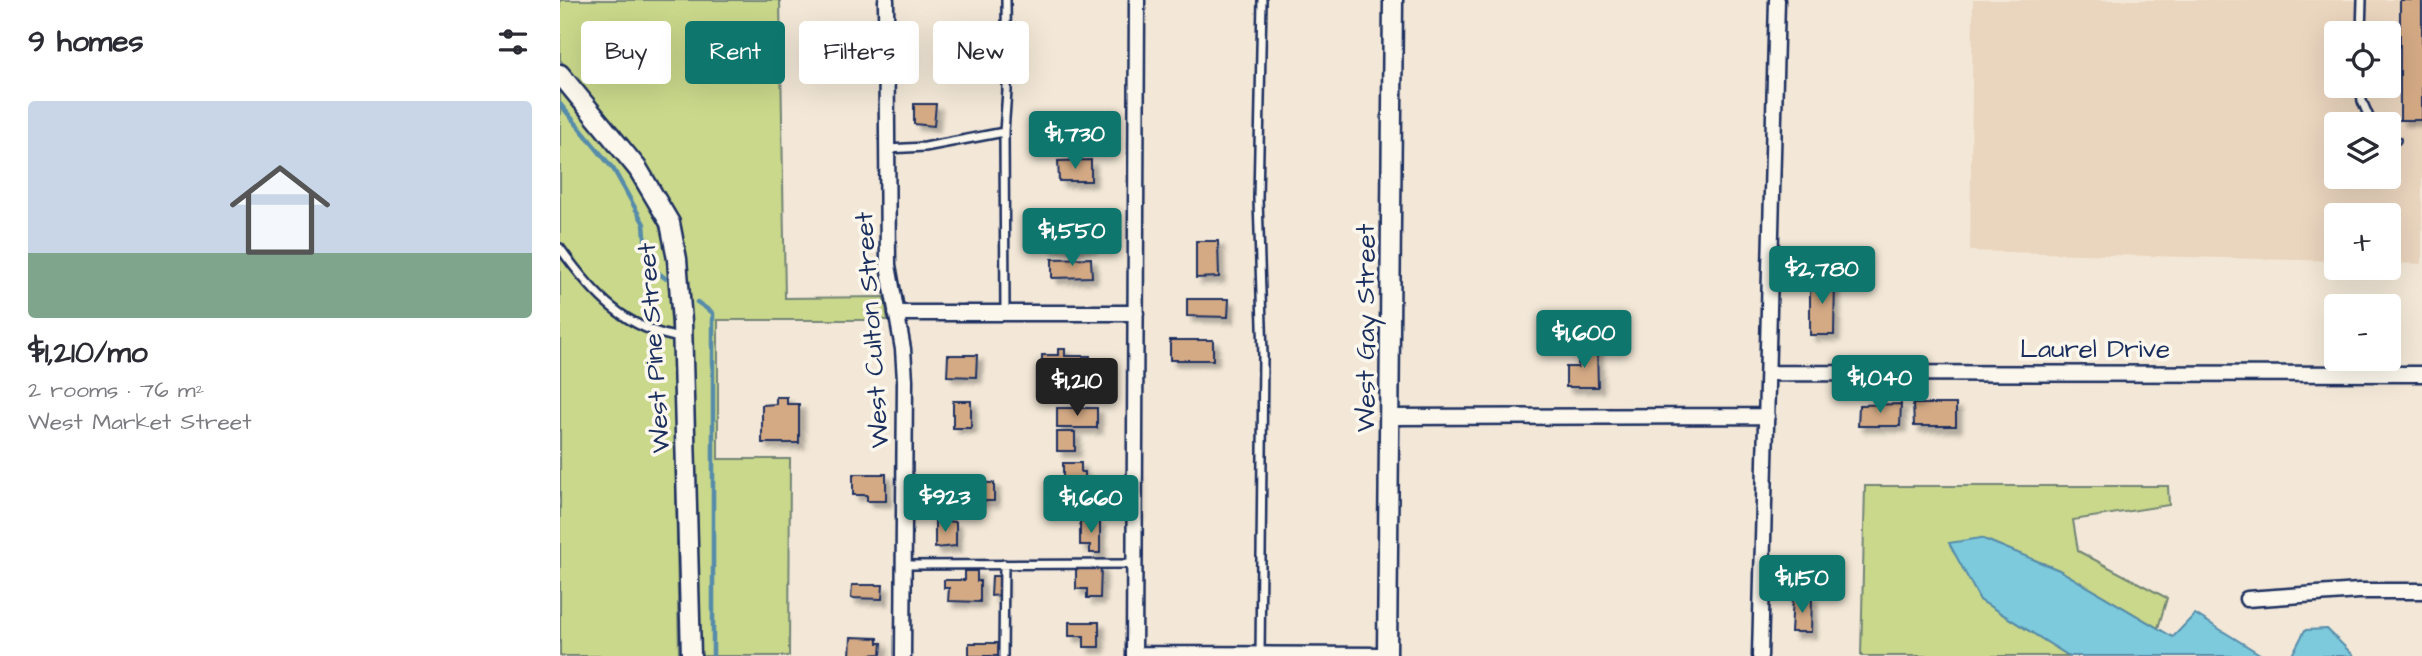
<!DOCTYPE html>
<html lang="en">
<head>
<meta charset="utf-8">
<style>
  :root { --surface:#fff; --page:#f2f2f3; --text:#2b2b33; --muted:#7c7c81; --line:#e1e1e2; --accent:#0f766e }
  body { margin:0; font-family:"Architects Daughter",sans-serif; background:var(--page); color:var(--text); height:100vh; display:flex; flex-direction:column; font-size:26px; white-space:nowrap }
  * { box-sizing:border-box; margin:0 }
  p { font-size:23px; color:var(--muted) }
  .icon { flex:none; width:38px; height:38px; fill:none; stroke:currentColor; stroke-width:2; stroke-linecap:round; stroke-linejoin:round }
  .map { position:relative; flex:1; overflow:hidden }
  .details { display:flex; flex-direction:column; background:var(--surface); width:560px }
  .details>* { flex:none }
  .guide { position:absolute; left:21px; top:21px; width:665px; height:63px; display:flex; gap:14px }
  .buttons { position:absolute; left:1764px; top:21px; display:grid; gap:14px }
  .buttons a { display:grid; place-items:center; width:77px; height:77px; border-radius:7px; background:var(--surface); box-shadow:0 7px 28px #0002; font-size:35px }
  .price { position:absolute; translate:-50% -60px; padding:0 16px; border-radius:7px; background:var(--accent); color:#fff; font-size:23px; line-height:46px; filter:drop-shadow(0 2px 4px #0008) }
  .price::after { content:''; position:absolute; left:50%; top:42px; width:21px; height:16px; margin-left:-10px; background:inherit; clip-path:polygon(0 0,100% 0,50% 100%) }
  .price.current { background:#222; color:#fff }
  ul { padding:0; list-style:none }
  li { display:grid; align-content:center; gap:14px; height:371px; padding:0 28px }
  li+li { border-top:2px solid var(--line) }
  li span { display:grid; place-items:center; height:217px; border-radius:7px; color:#555 }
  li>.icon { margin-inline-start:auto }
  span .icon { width:126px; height:126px; fill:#fffc; stroke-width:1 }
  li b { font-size:30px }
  h2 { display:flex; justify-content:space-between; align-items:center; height:84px; padding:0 28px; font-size:30px }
  .tag { padding:0 24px; border-radius:7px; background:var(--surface); box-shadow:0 7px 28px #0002; font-size:24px; line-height:63px }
  .tag.current { background:var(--accent); color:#fff }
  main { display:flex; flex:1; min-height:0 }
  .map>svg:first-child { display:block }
  .built { fill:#ead5be; fill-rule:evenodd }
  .green { fill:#cad88b; stroke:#728474; stroke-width:2 }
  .water { fill:#7dcadc; stroke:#568caa; stroke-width:2 }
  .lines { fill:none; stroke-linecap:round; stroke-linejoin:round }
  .stream { stroke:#568caa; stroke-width:4.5 }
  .building { fill:#d4aa85; stroke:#1b2f5e; stroke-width:2; filter:url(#shadow) }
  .service-casing { stroke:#1b2f5e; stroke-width:12 }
  .minor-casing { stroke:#1b2f5e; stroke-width:19 }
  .tertiary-casing { stroke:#1b2f5e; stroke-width:23 }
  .service { stroke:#fbf7ec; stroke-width:7 }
  .minor { stroke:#fbf7ec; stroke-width:14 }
  .tertiary { stroke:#fbf7ec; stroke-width:18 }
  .labels { text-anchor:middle; stroke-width:7; stroke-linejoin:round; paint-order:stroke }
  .street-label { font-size:26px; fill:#1b2f5e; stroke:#fbf7ec }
</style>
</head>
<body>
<main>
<section class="details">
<h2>9 homes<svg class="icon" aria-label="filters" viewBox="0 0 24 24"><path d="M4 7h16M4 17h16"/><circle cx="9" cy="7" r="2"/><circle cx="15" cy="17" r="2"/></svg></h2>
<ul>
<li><span style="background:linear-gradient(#c9d6e8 70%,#7fa58c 0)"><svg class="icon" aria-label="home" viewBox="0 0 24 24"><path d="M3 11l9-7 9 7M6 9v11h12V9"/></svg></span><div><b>$1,210/mo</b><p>2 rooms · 76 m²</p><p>West Market Street</p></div></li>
</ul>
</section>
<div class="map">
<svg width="1862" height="656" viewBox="0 0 1862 656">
  <defs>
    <filter id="shadow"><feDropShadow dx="5.5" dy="5.5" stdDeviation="2" flood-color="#0004"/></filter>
  </defs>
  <rect width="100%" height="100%" fill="#f3e8d7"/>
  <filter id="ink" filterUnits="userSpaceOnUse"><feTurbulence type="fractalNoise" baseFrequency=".0143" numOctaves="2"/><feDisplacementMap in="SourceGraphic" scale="14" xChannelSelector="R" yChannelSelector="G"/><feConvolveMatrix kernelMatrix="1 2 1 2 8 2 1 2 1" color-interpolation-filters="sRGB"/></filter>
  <g filter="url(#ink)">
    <!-- built -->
    <path class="built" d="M1413,0H1862V264L1829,263V215H1776V261L1410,251ZM1776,33H1829V86H1776ZM1776,124H1829V177H1776Z"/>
    <!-- green -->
    <path class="green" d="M0,0H220L225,298L324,297L328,320H158V459H230L229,656H140L131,317L129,279L118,221L85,162L0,60Z
      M0,84L85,196L98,222L106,248L114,364L119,656H0Z
      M1305,486H1608L1609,505L1513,520L1518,551L1607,598L1598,628L1499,570L1421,538L1420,600L1509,656H1301Z"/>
    <!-- water -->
    <path class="water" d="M1421,538L1499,570L1613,637L1635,614L1703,656H1509L1420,600L1389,543Z
      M1767,629L1794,656H1728L1733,653L1745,630Z"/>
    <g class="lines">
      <!-- stream -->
      <path class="stream" d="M0,104L54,170L84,224L87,264L105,278
        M137,302L153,313V656"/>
    </g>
    <!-- building -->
    <path class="building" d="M1840,0H1862V120H1840Z
      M354,104H376L374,126L354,124Z
      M531,160V181H499L498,161Z
      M488,225H532V247L488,248Z
      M636,241H658L659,277L636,278Z
      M531,258L532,277L492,278V259Z
      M1250,276L1275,277L1274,335H1250Z
      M627,299H669L668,317L627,316Z
      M610,340H653V360H610Z
      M1018,348H1037L1038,387H1006V367H1018Z
      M498,349H505V356H530V375H482V355H498Z
      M388,355H417L416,377L387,376Z
      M216,397H227V404H239V443H202V405L216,404Z
      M393,401H411V428H393Z
      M1341,404L1340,426H1298L1299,405Z
      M1353,404H1396V426H1354Z
      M497,408H537V428H497Z
      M497,432H515V451H497Z
      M503,463H521V472H525V486H521V496H503Z
      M293,474H326V501H307V495H293Z
      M384,482L434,483V501H384Z
      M375,520L396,522V546L375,548Z
      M520,521H540V553H530V545H520Z
      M528,567H541L540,598H527V589H516V569H527Z
      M405,571H417V581H420V602L388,601L389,588H384V580H405Z
      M432,576H442V595L431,596Z
      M292,585H323L322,599L291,598Z
      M1233,597H1252L1251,632H1231Z
      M509,622H539V647H524V636H509Z
      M291,637L318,638V643H322L321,654L290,656Z
      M409,643H439V656H409Z"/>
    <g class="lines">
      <defs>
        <path id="service" d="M1801,33L1802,0
          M1800,86L1802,101L1812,124
          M1829,137L1836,140
          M327,149L365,147L444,132
          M0,248C33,294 65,330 122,338
          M445,313L444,132L447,91L446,0
          M345,565L574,564
          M443,656L444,564
          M700,656L703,356L698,199L702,0"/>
        <path id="minor" d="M326,0L328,265L343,349L345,380L343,656
          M336,313H576
          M1208,373L1862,374
          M831,417L1207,416
          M1687,599L1799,591H1862
          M574,654L827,655
          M574,656L577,0
          M1200,656L1217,0"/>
        <path id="tertiary" d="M0,74L78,169L110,223L117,259L122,322L131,656
          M827,656L833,0"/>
      </defs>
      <!-- service casing -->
      <use href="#service" class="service-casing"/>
      <!-- minor casing -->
      <use href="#minor" class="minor-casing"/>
      <!-- tertiary casing -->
      <use href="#tertiary" class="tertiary-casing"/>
      <!-- service -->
      <use href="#service" class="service"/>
      <!-- minor -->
      <use href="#minor" class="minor"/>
      <!-- tertiary -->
      <use href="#tertiary" class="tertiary"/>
    </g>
  </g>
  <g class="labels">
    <!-- street labels -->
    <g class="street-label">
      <text transform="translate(805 328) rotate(-90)" y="9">West Gay Street</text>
      <text transform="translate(311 330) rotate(-94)" y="9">West Culton Street</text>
      <text transform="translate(93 348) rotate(-94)" y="9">West Pine Street</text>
      <text x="1535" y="357">Laurel Drive</text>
    </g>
  </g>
</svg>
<div class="buttons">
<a><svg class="icon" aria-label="locate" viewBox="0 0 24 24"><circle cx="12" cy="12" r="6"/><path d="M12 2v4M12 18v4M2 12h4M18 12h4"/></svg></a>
<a><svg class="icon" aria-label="layers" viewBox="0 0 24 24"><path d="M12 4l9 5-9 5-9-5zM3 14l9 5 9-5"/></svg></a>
<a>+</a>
<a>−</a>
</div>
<b class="price" style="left:515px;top:171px">$1,730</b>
<b class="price" style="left:512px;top:268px">$1,550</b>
<b class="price" style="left:1262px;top:306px">$2,780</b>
<b class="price" style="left:1024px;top:370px">$1,600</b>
<b class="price" style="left:1320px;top:415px">$1,040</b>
<b class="price current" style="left:517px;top:418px">$1,210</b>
<b class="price" style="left:385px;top:534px">$923</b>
<b class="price" style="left:531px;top:535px">$1,660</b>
<b class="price" style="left:1242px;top:615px">$1,150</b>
<div class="guide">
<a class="tag">Buy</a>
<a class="tag current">Rent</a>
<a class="tag">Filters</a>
<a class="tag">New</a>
</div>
</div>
</main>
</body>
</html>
